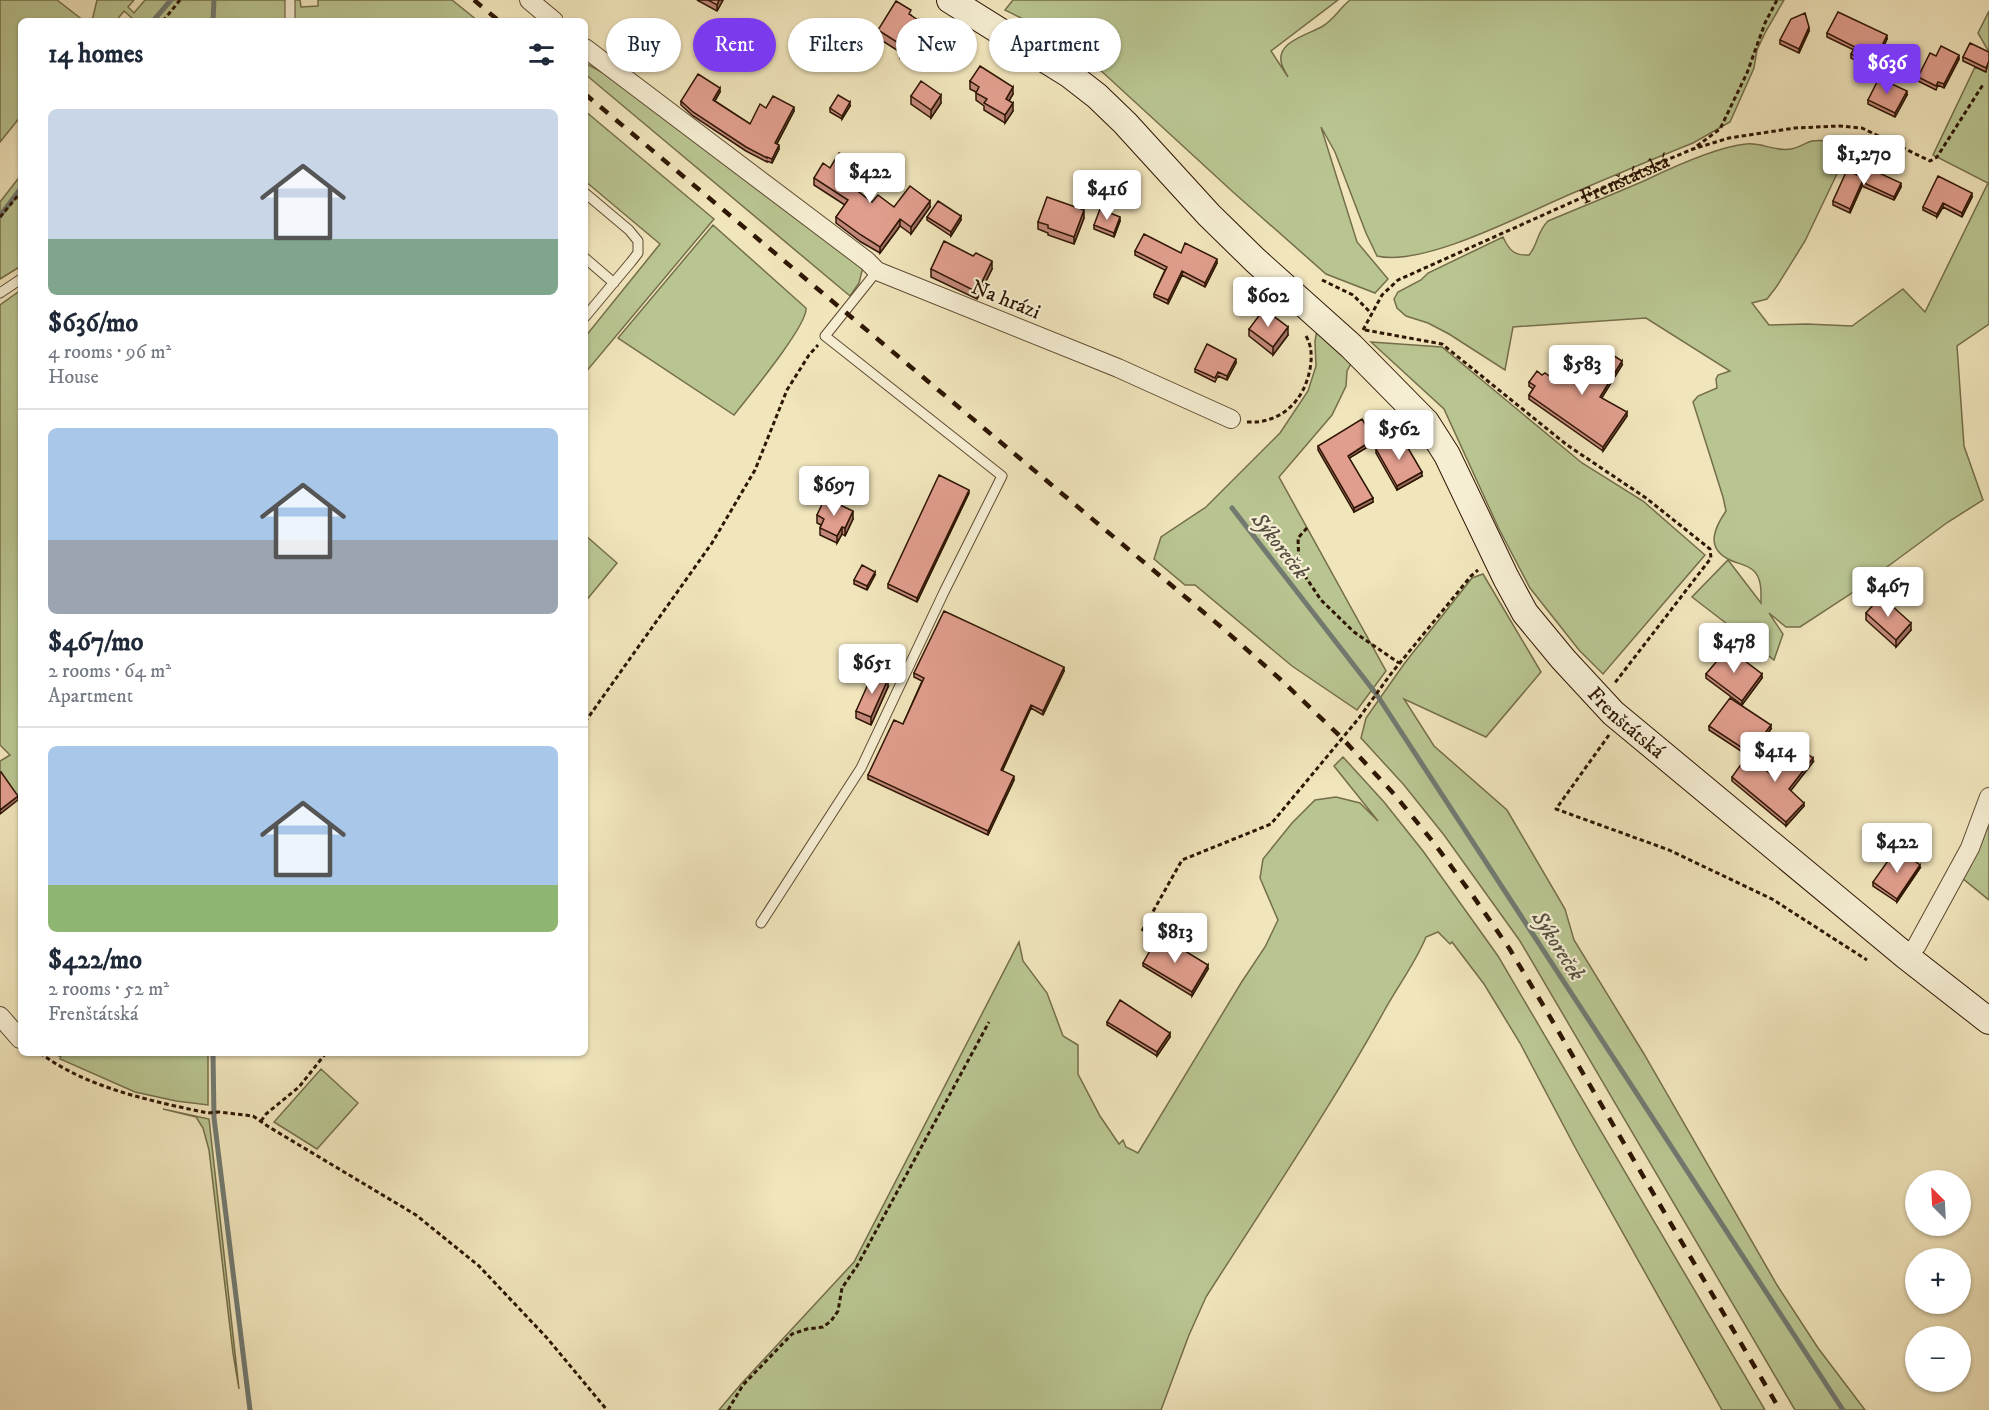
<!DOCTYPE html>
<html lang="en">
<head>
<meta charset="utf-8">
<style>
  :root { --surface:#fff; --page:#f6f6f7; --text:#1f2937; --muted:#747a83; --line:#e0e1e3; --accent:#7c3aed }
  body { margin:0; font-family:"IM FELL DW Pica",serif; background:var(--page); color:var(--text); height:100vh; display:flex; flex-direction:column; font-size:22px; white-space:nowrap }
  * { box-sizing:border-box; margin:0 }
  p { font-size:20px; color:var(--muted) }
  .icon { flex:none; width:33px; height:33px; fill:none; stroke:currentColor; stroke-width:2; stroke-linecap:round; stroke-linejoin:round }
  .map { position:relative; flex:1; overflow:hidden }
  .sheet { position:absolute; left:18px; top:18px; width:570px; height:1038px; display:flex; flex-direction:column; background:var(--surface); border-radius:9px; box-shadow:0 2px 4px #0004 }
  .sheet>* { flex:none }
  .banner { position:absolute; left:606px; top:18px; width:570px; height:54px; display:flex; gap:12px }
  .needle { width:39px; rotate:336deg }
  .tools { position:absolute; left:1905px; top:1170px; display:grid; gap:12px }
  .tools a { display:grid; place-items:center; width:66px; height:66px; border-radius:50%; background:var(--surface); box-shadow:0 2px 4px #0004; font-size:30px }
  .price { position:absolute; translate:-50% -51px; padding:0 14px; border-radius:6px; background:#fff; color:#222; font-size:20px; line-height:39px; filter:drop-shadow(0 2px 3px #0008) }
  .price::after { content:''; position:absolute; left:50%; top:36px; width:18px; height:14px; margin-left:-9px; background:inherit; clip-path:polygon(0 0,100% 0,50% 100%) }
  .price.current { background:var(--accent); color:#fff }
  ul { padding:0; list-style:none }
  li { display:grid; align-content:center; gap:12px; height:318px; padding:0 30px }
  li+li { border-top:2px solid var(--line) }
  li span { display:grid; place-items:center; height:186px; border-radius:9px; color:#555 }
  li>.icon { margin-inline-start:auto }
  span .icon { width:108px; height:108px; fill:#fffc; stroke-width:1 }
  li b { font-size:26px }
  h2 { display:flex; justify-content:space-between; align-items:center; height:72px; padding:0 30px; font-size:26px }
  .chip { padding:0 21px; border-radius:27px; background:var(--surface); box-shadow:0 2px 4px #0004; font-size:21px; line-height:54px }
  .chip.current { background:var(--accent); color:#fff }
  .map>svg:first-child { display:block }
  .green { fill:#b9c591; stroke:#746e4a; stroke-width:1.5 }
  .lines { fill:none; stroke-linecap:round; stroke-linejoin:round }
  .stream { stroke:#717a71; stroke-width:5 }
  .lane-casing { stroke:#5f4a31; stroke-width:11 }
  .street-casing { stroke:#5f4a31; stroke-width:20 }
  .secondary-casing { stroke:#2e1603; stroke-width:28 }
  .path { stroke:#2e1603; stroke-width:3; stroke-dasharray:4.5 3; stroke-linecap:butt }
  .lane { stroke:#f6eed3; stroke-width:9 }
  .street { stroke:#f6eed3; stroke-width:18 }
  .secondary { stroke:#f6eed3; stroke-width:26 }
  .rail { stroke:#2e1603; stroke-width:4.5; stroke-dasharray:10 10; stroke-linecap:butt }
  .wall { fill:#c2887a; stroke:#2e1603; stroke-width:1.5 }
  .shaded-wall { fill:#9e6f63; stroke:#2e1603; stroke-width:1.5 }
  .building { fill:#e19e8e; stroke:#2e1603; stroke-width:1.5 }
  .labels { text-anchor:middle; stroke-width:4.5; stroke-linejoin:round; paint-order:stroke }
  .street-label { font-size:21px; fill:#2e1603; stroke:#f6eed3 }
  .water-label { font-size:22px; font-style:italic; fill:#555043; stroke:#f6eed3 }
</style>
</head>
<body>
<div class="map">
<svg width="1989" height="1410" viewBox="0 0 1989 1410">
  <rect width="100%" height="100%" fill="#f1e5bc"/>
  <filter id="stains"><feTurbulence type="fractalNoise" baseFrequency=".00333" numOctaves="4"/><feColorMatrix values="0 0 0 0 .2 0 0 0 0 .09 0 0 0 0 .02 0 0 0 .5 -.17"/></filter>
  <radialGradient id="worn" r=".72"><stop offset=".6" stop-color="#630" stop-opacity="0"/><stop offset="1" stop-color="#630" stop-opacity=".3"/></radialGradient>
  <!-- green -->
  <path class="green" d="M0,0H57L84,21H21V116L0,142Z
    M97,0H134L128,7L134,13L145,0H300L301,7L318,6V0H452L478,21H132L133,19L124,11L116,21H92Z
    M1013,0H1338L1271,51L1288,77C1287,74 1283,69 1282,65C1274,42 1308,35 1323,26C1334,19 1340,8 1350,0H1784L1766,31L1757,50L1754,68L1730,122L1693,143C1650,160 1608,178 1566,196C1522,215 1423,267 1377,256L1366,233L1335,152L1321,127L1357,242L1388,279L1375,293L1326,274L1233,192L1098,68L1064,44L1023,19L1005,10Z
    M1989,11V52L1978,33Z
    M585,63L629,87L863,267L859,283L850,296L585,74Z
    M1989,65V324L1957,346L1964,446L1983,500L1948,522L1849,595L1800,627H1786L1769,613L1783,634L1774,660L1692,597L1728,560L1761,603C1761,592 1762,579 1754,571C1747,564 1737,564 1728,559C1705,547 1715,527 1726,511L1723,497L1693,402L1698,396L1717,388L1716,379L1718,375L1730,371L1646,318L1513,327L1505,370L1449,334L1428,323L1406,316L1397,308L1394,299L1398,292L1421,280L1428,273L1503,237C1509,250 1514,256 1529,255C1539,243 1536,233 1548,221C1581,207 1614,194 1646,180C1673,167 1716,147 1746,144C1762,142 1774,152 1791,149C1798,148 1805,143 1812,141C1828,139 1840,144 1844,159L1805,241L1777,286L1767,299L1752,303L1769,325L1807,324L1852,326L1903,289L1925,312L1988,183L1933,155L1975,67L1985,72Z
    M585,111L714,219L585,373V337L660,244L585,181Z
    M21,175V266L0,279V202Z
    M713,225L806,308C808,325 748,397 734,415L618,338Z
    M21,290V805L0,771V761L10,755L0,745V305Z
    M1317,330L1352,362L1347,371L1346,386L1332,415L1279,477L1386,671L1357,710L1292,666L1195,585H1185L1154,559L1161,537L1206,507L1280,433L1308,391L1316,366L1315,341Z
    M1371,342L1442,347L1582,463L1643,501L1705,555L1603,674L1579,650L1530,588L1499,529L1444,409Z
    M585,535L617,563L585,602Z
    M1483,574L1541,672L1486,737L1404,699L1434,746L1507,810L1565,909L1574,940L1644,1054L1777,1285L1818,1348L1865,1410H1795L1520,941L1444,835L1404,785L1361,738L1366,718L1404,664L1472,578Z
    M1343,757L1384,802L1423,851L1498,956L1765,1410H1722L1577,1151L1520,1043L1484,984L1452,942L1450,944L1438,932L1426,937C1415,964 1397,987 1383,1013C1329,1110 1266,1203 1206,1297L1189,1335L1161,1410H719L741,1384L854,1262L1019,942L1023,961L1047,993L1063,1036L1078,1045V1074L1100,1116L1119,1144L1123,1140L1126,1147L1138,1153L1241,983L1265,947L1278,920L1260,878L1263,859L1292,823L1315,800L1336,797L1360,803L1378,821L1334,766Z
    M1989,815V900L1962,878Z
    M53,1053H208V1105L176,1101L135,1092L60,1059L61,1057Z
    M321,1069L358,1103L317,1149L274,1122Z
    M163,1109L209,1119L239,1389L233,1353L209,1150L203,1128L196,1117Z"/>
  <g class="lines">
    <!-- stream -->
    <path class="stream" d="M153,21L171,0
      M213,21L214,0
      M0,216L21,188
      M1232,508L1377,695L1843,1410
      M213,1053L214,1118L250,1410"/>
    <defs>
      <path id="lane" d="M290,0V21
        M585,193L629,230L638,241V253L631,262L585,317
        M585,258L614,283
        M0,293L21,279
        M761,923L861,768L944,592L1002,476L825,336L877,271"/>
      <path id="street" d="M529,0L554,21
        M585,48L867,261L877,271L1118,368L1231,419
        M1907,957L1917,945L1970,848L1989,797
        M0,1016L20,1039"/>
      <g id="secondary">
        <path id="s2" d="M950,0L1070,75L1097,96L1125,123L1209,215L1255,260L1351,346L1426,422L1447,455L1506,578L1525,613L1563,659L1613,713L1907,957L1989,1021"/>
      </g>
    </defs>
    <!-- lane casing -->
    <use href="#lane" class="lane-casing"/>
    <!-- street casing -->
    <use href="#street" class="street-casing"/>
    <!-- secondary casing -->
    <use href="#secondary" class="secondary-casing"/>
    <!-- path -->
    <g class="path">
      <path d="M163,21L180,0"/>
      <path d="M1697,146L1720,129L1747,73L1765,23L1777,0"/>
      <path d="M0,217L21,192"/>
      <path d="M1322,280L1353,295L1371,313"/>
      <path id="s1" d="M1363,330L1382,295L1398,280L1657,164L1693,149L1729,138L1795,128L1839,126L1862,128L1930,161L1937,157L1984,83"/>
      <path d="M1365,330L1442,344L1567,445L1646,498L1710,549L1711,558L1614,684"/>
      <path d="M1247,422C1281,424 1304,401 1310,369C1312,358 1312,346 1306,336"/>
      <path d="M1307,528L1298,538L1299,567L1321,600L1354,632L1399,663"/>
      <path d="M585,722L712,543L755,470L787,390L809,355L818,345"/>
      <path d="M1609,735L1556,809L1669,850L1772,899L1867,960"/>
      <path d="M1142,931L1182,860L1271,824L1359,718L1390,675L1471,576L1478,570"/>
      <path d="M40,1053C87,1088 151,1101 208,1113L219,1112L253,1116L269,1127L416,1215L479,1266L547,1338L607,1410"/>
      <path d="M261,1121L266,1114L299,1087L326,1053"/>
      <path d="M728,1410L743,1385L792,1334L807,1329L823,1327L831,1321L838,1311L842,1288L857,1266L989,1022"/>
    </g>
    <!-- lane -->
    <use href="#lane" class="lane"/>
    <!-- street -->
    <use href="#street" class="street"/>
    <!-- secondary -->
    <use href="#secondary" class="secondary"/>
    <!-- rail -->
    <path class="rail" d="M474,0L499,21
      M585,94L1220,626L1280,679L1342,738L1394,794L1434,843L1473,896L1509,948L1543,1005L1780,1410"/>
  </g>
  <!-- wall -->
  <path class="wall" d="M697,0H723L717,11Z
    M911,15L918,27L900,57V52L878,38V30Z
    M1809,31L1799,53L1780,44V40Z
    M1827,33L1887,39L1871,73L1857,66V61L1851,58V54L1854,50L1827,37Z
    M1989,52L1986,72L1963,61V57Z
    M1936,56L1959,59L1944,88L1938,85L1936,90L1918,81V77Z
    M970,81L1013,94L1009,101L1013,111L1005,123L984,110V106L976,100V92L970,89Z
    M720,92L715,101L750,124L766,108L794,111L777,144L779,149L772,163L767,161V162L746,151L693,116L681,105V101Z
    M1907,95L1895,117L1868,104V100Z
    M911,96L941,103L931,118L911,104Z
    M850,106L842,119L830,112V108Z
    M830,168L855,169L846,183L872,202L894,207H930L911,234L900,226L880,253L861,242L836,223V217L845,205L814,185V178Z
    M1859,176L1901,187L1894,200L1862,186L1850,213L1833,205V201Z
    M1972,197L1962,217L1943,207L1937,217L1923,210V207Z
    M927,217L961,220L951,236L927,220Z
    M1084,218L1074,244L1048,235V233L1038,229V222Z
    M1120,221L1114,237L1094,229V225Z
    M1135,251L1181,253L1217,263L1205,287L1182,275L1168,304L1154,297V294L1165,270L1135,255Z
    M931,269H992L977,299L931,277Z
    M1249,329L1288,335L1273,355L1249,336Z
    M1236,363L1227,380L1218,376L1215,382L1195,372V369Z
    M1622,365L1601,398L1627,416L1603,451L1529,399V395L1533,389L1529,386V382L1542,375L1552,378Z
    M1374,443L1349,458L1373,502L1354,512L1318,450V446Z
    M1376,449L1422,476L1397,490L1376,453Z
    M969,493L917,602L888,588V584Z
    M817,515L853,519L845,536L842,534L837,543L820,535V528L821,525L817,523Z
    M875,575L867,590L854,584V580Z
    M1866,613L1911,630L1896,647L1866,620Z
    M1064,671L1043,715L1031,708L1002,771L1014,780L988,835L868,779V775L903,724L922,681L914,677V673Z
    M1706,674L1762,678L1742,705L1706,678Z
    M888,687L871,725L856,718V711Z
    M1709,726L1771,729L1750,757L1709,730Z
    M1813,762L1790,791L1804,806L1786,826L1732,781V777L1772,775Z
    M1920,868L1897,902L1873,886V882Z
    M1143,963L1208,969L1192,996L1143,966Z
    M1107,1022L1170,1037L1157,1056L1107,1025Z"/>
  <!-- shaded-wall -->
  <path class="shaded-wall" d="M719,0H723L717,11V5Z
    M918,20V27L900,57V49Z
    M1809,27V31L1799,53V49Z
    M1887,35V39L1871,73V69Z
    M1959,55V59L1944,88V84Z
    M1013,87V94L1006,106V99Z
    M720,88V92L713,104V100Z
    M1907,91V95L1895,117V113Z
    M941,95V103L931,118V110Z
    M850,102V106L842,119V116Z
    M1013,103V111L1005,123V115Z
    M794,107V111L775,147V143Z
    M779,145V149L772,163V159Z
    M855,162V169L843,187V180Z
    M1862,182V186L1850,213V209Z
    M1901,183V187L1894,200V197Z
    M1972,193V197L1962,217V213Z
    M930,201V207L911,234V227Z
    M1943,203V207L1937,217V214Z
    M1084,210V218L1074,244V237Z
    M961,216V220L951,236V232Z
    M1120,217V221L1114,237V233Z
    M900,219V226L880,253V247Z
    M1217,259V263L1205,287V283Z
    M992,261V269L977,299V292Z
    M1182,271V275L1168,304V300Z
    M1288,327V335L1273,355V347Z
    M1236,359V363L1227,380V376Z
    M1622,361V365L1600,401V397Z
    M1627,412V416L1603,451V447Z
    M1374,439V443L1348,459V456Z
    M1422,472V476L1397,490V486Z
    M969,490V493L917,602V598Z
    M1373,498V502L1354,512V508Z
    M853,511V519L845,536V528Z
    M842,527V534L837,543V536Z
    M875,572V575L867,590V586Z
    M1911,623V630L1896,647V640Z
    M1064,667V671L1043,715V711Z
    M1762,674V678L1742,705V701Z
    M888,679V687L871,725V717Z
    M1031,705V708L1001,774V770Z
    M1771,725V729L1750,757V753Z
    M1813,758V762L1789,793V789Z
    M1014,776V780L988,835V831Z
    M18,796V800L0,814V810Z
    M1804,803V806L1786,826V822Z
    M1920,865V868L1897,902V899Z
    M1208,965V969L1192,996V992Z
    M1170,1033V1037L1157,1056V1052Z"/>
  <!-- building -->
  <path class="building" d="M708,0H719L717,5Z
    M896,1L911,10L909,14L918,20L900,49V44L878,30Z
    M1838,12L1887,35L1871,69L1857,62L1859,58L1851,54L1855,47L1827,33Z
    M1805,13L1809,27L1799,49L1780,40L1791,19Z
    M1970,43L1989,52V61L1986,68L1963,57Z
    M1941,46L1959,55L1944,84L1938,82L1936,86L1918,77L1930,53L1936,56Z
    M980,66L1013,87L1006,99L1013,103L1005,115L984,103L987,99L976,93L979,87L970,81Z
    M698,74L720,88L713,100L750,124L760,104L766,108L773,96L794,107L775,143L779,145L772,159L767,157V158L746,147L693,112L681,101Z
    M1879,78L1907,91L1895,113L1868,100Z
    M921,81L941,95L931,110L911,96Z
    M838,95L850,102L842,116L830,108Z
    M839,153L855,162L843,180L872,202L878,195L894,207L910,186L930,201L911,227L900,219L880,247L861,235L836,217L848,200L814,178L823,163L830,168Z
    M1864,166L1901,183L1894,197L1862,182L1850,209L1833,201L1847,170L1859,176Z
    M1938,176L1972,193L1962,213L1943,203L1937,214L1923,207Z
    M1047,197L1084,210L1074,237L1048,228V225L1038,222Z
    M938,201L961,216L951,232L927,217Z
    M1100,209L1120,217L1114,233L1094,225Z
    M1144,234L1181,253L1185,243L1217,259L1205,283L1182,271L1168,300L1154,294L1167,267L1135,251Z
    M944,241L973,256L976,253L992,261L977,292L931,269Z
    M1264,309L1288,327L1273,347L1249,329Z
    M1207,344L1236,359L1227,376L1218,372L1215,378L1195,369Z
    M1605,350L1622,361L1600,397L1627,412L1603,447L1529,395L1535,386L1529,382L1537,371L1542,375L1545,373L1552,378L1569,356L1593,370Z
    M1362,419L1374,439L1348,456L1373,498L1354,508L1318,446Z
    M1401,436L1422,472L1397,486L1376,449Z
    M939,475L969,490L917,598L888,584Z
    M825,498L853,511L845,528L842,527L837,536L820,528L824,519L817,515Z
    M862,565L875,572L867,586L854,580Z
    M1881,596L1911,623L1896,640L1866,613Z
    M944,611L1064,667L1043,711L1031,705L1001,770L1014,776L988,831L868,775L894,720L903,724L924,678L914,673Z
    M1728,648L1762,674L1742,701L1706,674Z
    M873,673L888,679L871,717L856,711Z
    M1730,698L1771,725L1750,753L1709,726Z
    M1796,746L1813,758L1789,789L1804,803L1786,822L1732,777L1747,756L1772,775Z
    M1,772L18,796L0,810V773Z
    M1897,848L1920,865L1897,899L1873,882Z
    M1159,935L1208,965L1192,992L1143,963Z
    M1120,1000L1170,1033L1157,1052L1107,1022Z"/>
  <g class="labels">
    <!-- street labels -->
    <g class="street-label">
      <text dy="7" stroke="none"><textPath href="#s1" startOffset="310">Frenštátská</textPath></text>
      <text transform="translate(1006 299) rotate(22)" y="7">Na hrázi</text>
      <text dy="7" stroke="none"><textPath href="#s2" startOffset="1004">Frenštátská</textPath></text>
    </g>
    <!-- water labels -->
    <g class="water-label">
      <text transform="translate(1281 545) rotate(52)" y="8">Sýkoreček</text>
      <text transform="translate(1559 945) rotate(57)" y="8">Sýkoreček</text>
    </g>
  </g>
  <rect width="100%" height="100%" filter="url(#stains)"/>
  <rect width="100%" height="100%" fill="url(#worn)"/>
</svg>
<div class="tools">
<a><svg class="needle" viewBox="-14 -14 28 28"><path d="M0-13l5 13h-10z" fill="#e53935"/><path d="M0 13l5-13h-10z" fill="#747a83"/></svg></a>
<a>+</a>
<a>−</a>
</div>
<b class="price current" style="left:1887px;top:95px">$636</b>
<b class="price" style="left:1864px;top:186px">$1,270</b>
<b class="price" style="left:870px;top:204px">$422</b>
<b class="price" style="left:1107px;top:221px">$416</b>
<b class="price" style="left:1268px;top:328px">$602</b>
<b class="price" style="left:1582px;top:396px">$583</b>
<b class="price" style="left:1399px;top:461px">$562</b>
<b class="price" style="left:834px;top:517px">$697</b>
<b class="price" style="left:1888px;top:618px">$467</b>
<b class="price" style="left:1734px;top:674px">$478</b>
<b class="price" style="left:872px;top:695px">$651</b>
<b class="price" style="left:1775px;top:783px">$414</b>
<b class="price" style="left:1897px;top:874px">$422</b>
<b class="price" style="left:1175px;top:964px">$813</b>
<div class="banner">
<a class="chip">Buy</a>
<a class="chip current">Rent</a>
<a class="chip">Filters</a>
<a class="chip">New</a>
<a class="chip">Apartment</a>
</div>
<section class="sheet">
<h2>14 homes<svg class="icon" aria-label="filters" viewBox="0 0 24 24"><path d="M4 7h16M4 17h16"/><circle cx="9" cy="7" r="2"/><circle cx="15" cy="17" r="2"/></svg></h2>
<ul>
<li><span style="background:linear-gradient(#c9d6e8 70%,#7fa58c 0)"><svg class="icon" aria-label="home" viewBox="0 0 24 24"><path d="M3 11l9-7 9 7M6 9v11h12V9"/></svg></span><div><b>$636/mo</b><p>4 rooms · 96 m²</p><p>House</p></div></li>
<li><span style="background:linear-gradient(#a9c7e8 60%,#9aa5b1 0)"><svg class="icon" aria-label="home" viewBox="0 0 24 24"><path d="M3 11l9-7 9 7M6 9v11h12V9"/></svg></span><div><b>$467/mo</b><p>2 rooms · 64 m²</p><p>Apartment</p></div></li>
<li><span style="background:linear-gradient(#a9c7e8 75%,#8fb573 0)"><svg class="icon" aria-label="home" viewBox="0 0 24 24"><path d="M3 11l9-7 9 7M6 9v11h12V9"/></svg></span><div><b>$422/mo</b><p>2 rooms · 52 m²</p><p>Frenštátská</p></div></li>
</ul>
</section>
</div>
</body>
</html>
